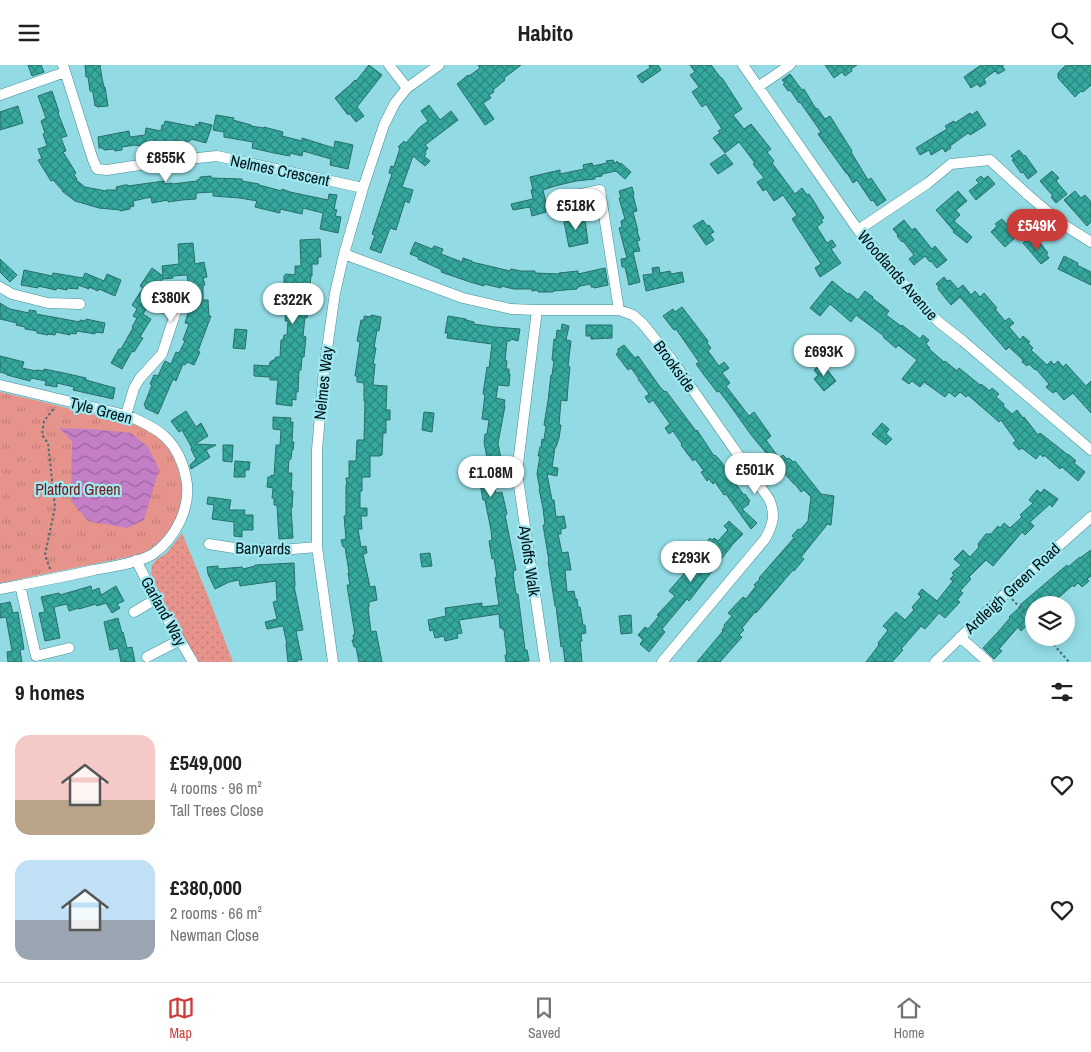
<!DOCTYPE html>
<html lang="en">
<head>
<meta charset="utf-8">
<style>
  :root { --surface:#fff; --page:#f6f6f6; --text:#202124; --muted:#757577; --line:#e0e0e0; --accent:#cb3d3a }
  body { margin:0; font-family:"Archivo Narrow",sans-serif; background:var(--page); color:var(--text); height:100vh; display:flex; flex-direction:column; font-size:19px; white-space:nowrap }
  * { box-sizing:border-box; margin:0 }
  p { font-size:16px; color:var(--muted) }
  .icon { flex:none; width:28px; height:28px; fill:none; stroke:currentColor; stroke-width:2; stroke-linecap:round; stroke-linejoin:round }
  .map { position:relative; height:597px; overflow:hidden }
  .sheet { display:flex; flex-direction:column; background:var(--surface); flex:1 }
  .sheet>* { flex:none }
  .controls { position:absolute; left:1025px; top:531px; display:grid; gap:10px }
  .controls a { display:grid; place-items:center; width:50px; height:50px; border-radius:50%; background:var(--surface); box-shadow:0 2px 12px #0003; font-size:25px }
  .price { position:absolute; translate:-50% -42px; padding:0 11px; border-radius:18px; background:#fff; color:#222; font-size:16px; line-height:32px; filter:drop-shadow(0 1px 2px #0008) }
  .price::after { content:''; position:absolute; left:50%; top:30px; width:15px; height:11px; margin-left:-8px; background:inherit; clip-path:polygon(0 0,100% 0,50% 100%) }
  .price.active { background:var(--accent); color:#fff }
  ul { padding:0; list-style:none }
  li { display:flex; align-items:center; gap:15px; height:125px; padding:0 15px }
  li span { display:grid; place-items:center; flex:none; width:140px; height:100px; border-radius:15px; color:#555 }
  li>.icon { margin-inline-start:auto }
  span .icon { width:60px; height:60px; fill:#fffc; stroke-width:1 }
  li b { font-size:21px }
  h2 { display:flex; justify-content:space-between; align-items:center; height:60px; padding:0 15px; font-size:21px }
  header { display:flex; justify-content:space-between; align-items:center; height:65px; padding:0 15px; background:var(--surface); font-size:22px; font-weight:700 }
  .tabs { display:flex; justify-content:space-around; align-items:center; height:70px; border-top:1px solid var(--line); background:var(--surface); font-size:14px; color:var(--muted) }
  .tabs a { display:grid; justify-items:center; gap:2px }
  .tabs .active { color:var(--accent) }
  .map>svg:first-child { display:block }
  .grass { fill:url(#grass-dots) }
  .park { fill:url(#park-tufts) }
  .water { fill:url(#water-waves) }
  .building { fill:url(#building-cross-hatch); stroke:#267069 }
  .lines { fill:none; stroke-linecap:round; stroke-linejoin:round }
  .minor-casing { stroke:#458d96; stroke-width:11 }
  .path { stroke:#436e73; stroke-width:2; stroke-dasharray:2.5 2.5; stroke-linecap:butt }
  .minor { stroke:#fff; stroke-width:10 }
  .labels { text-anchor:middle; stroke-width:4.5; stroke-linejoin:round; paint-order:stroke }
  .street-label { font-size:16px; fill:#001013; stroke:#9fe8f1 }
  .park-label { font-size:16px; fill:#751919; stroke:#9fe8f1 }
</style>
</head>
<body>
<header><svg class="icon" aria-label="menu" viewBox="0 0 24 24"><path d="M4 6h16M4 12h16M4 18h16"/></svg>Habito<svg class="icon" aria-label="search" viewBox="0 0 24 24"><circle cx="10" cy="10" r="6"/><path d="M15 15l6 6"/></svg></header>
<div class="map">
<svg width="1091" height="597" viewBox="0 0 1091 597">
  <defs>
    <pattern id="grass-dots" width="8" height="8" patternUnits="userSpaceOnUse" patternTransform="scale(1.25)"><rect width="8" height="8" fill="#e6938b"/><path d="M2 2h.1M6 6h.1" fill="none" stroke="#c47e77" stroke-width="1.8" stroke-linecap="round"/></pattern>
    <pattern id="park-tufts" width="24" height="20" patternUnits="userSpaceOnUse" patternTransform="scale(1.25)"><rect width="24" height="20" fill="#e6938b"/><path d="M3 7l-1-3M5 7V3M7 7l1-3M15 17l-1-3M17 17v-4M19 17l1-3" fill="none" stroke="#c47e77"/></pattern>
    <pattern id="water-waves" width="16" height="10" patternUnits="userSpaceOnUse" patternTransform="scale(1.25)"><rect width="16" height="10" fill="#c37ec5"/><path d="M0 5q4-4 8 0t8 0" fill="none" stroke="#9c669f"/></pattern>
    <pattern id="building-cross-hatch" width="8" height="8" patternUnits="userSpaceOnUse" patternTransform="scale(1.25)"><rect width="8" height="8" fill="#36a99e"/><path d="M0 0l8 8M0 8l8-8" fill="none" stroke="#2b8880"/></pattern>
  </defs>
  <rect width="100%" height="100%" fill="#92dbe4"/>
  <!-- grass -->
  <path class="grass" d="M182,468L208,531L233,597H197L163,535L151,509L152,500L157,494L167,488Z"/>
  <!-- park -->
  <path class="park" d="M0,327L39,336L144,362C152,366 159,371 165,378C170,384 173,392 176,399C190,431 177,467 147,486C143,489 137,490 133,491L0,518Z"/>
  <!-- water -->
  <path class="water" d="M59,363L90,364L131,368L148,382L159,404L144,455L127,463L88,456L71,436L72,376Z"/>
  <!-- building -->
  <path class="building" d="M28,0H41L44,7L32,11Z
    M85,0H100L102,13L104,22H105L108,41L97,42V40L95,41L93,28L92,26H90L88,12H86Z
    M369,0L382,10L357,42L364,51L356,57L349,48L348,50L335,33L349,21L355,15L356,16Z
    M478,0H521L504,13L505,15L493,25L494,27L489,30L491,33L483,38L494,54L485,60L457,19L468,10L469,11L480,3Z
    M649,0H658L661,5L642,18L637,11L650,3Z
    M690,0H711L721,13H722L742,44L733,50L744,64L751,59L771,84L767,87L774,96L772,98L795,129L802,123L807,130L809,129L813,135L824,153L821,155L823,157L817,162L827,178L832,175L836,181L831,184L841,198L820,212L815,203L821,199L792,154L797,150L783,130L774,136L766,124L763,126L757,117L764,113L753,99L755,98L739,77L725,88L713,73L720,68L718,66L722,64L706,39L702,42L692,27L699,22L690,10L695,7Z
    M825,0H857L851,4L852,6L845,11L842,7L834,13Z
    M981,0H1004L1002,1L1005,5L998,9L995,6L984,14L986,18L980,22L977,19L971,23L964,12Z
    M1066,0H1091V20L1083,27L1081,26L1075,32L1058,13V8Z
    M790,9L802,25L804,24L816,44L817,43L825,54L830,51L852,86L851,87L868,115L871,113L886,135L877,141L873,135L871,136L857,115L853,118L847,108H846L818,69L821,67L800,37L799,38L790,25L788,26L783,19L785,18L782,15Z
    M52,26L59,47L58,48L67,71L61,73L66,86L63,87L76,108L74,110L77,114L76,115L85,122L106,126V125H117L116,122L125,120H128V121L164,116V119L172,118V119L197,116V115L200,114V112L211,111V113L242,114V116L259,119V120L278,125L281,126L282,124L290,127L328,135L329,129L337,130L334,144L337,145L335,151L341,152L338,168L320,164L323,148L303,143L302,149L280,144V148L255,142L257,136L240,133L213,131V127L196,128V134L182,135L168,137V135L152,138L151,132L133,136L134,141L130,142V144L120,146V145L99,143L75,136L62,126H63L53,115L51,116L38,95L42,94L38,84L47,81L43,69L45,68L41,56L46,53L38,31Z
    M429,40L440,55L451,46L458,55L425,80L428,83L425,87L426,89L424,91L430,96L425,101L413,91L402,122L413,125L409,138L405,136L396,165L390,163L381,188L370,184L375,170L372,169L392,109L389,108L391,101L394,102L400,83L398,82L404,76L406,78L419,63L428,56L421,46Z
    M18,41L23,58L0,65V47Z
    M977,46L986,60L970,70L968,68L950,81L951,83L945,87L943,83L931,90L929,85L920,90L916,83L947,64L945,61L954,56L955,58L970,48L972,50Z
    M216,50L234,53L233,55L251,60V61L264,63V62L283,67L282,71L302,76V73L334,83L335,76L353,80L348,104L330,100L331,94L303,86L302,91L290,88V91L274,88L252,83L253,77L224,72V67L213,65Z
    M165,56L195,62L196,59L199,60V57L212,60L206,78L191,74L190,76H188L187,78L175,75L174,78H170V80L158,78L157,84L135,80L122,82V85L115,86L114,84L104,85L103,83H99L98,72L129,66L130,72L145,70L146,63L161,66L162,60H164Z
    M1019,85L1024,91L1025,90L1037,107L1028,114L1023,107L1021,108L1012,95L1014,94L1011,91Z
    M725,89L733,99L718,109L710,99Z
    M613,95L615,99L617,96L620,99L621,98L631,107L625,114L616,106L602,109V111L595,112V114L576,116L555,121L543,125L546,138L544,139L546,147L532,151L530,142L513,145L511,139L533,134L531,125H533L530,112L560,105V109L584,104L583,100L592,98L593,101L607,98L606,96Z
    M1052,106L1059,113L1056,116L1067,129L1056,138L1051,132L1053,131L1040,116Z
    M981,111L984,114L988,111L995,119L976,135L969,126L979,118L976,115Z
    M632,122L634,129L633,130L637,146L633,147L638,166H637L640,175L637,176L640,186L633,187L640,217L629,220L625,202H622L621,194L627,193L619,163L622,162L621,156L625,154L619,133H621L619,126Z
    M958,126L967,136L956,145L960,150L954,156L972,172L967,178L953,167L954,166L936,145Z
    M1075,126L1081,133L1085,130L1091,137V157L1087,161L1064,135Z
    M581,147L582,154H585L588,178L569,182L564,157L569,156L568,153L574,152L573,149Z
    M1002,154L1017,171L1005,182L991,167L997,161L995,159Z
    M703,155L707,161L709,160L714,167L710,169L714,175L706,180L693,161Z
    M904,155L912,165L915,163L932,184L935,181L947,195L937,203L931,196L930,197L925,191L914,200L909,194L914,190L903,176L902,177L897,171L898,170L893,164Z
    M1030,172L1038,182L1041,179L1048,188L1046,189L1049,193L1041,199L1023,178Z
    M320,174L321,192H318V199H312V211H311L307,253L305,252L303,271L306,272L304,292H302L301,305H299L298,327H296V335L292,334V341L276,339L278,315H270V312L254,311V300L269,301L270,297L275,294L276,292H280L281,275H283L284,270H287L288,256H285L286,247H280L281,240H278L279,232H274L275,220H284V211L286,209L295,210V201H301L300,175Z
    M415,177L432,184L434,181L443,184L441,189L462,197L463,193L472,196V197L510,206L511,204L521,206H535V208L559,209V208L578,206V209L605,203L608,220L594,223V222H591V219L580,221L579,222H577V224L553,226V227H538V225L532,226V224H514L501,221V223L484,219V221L470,217L441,207L442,205L418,194V192L410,189Z
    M193,178L195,199L204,197L207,212L203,213L205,220H203V235H208L209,251H211L198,286L200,287L194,300L187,297L185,300L183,299L176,316L173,314L158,349L145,343L146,341L144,340L152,320L150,319L154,310L158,311L165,296L171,299L176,287L179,288L185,276L183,275L189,259L185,258L190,241L189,229L191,221L188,217L187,210L173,211V213L163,214V213L150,232L153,234L143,249L151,254L140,272L143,273L134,287L132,286L122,304L111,298L119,284H121L133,263L132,262L137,253L133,251L137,244L132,240L143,223L140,221L152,203L163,211L162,201L179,199L178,179Z
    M1064,191L1078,198L1077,200L1091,207V220L1058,204Z
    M0,194L17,210L10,217L0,207Z
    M659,202L660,208L670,206L671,209L682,207L684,217L646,226L643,210L653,209L652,203Z
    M24,205L52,211L53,208L83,213L85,208L104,216L107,209L121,215L115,231L99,224L98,226L89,222V224L78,220V224L67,223V225L57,223L56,225L38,221V223L21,220Z
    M944,212L947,216L950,215L958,224L963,220L971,230L975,226L980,232L984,228L997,243L995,244L1005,256L1009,253L1014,258L1009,262L1020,275L1023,271L1030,277L1028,278L1033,283L1031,285L1047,300L1051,296L1054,300L1058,296L1063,302L1066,299L1086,321L1091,316V348L1073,328L1064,335L1056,326L1053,328L1046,322L1049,319L1036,304L1035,305L1029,299L1027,301L1022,297L1023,295L1009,282L1006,285L960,232L951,240L938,224L939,222L936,219Z
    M832,216L848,229L849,228L858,235L865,226L873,232L872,233L889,246L886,250L901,261L902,260L920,274L923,270L929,275L926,279L930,283L929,284L944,297L945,296L957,306L959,303L980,320L981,319L990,326L992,323L999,329L996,332L1004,339L1003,341L1012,349L1017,345L1023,353L1024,352L1038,370L1040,368L1068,390V389L1076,396L1074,398L1085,407L1078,416L1062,402L1060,404L1044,390L1043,392L1040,389L1036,394L1022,383L1019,385L1013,378L1016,376L1001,355L999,357L968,330L966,332L960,327L955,332L949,327L945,332L924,317L920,322L912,316L909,319L902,314L917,295L898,280L896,283L883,272L884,271L856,250L851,257L830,239L820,251L810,243Z
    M0,238L10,244L29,248V245L36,246V249L80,257V255L86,256V254L105,258L103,268L95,267V269L77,266L76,269L70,268V270L56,267L55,270L48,269V270L37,268V266L25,264V262L16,260L17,258L0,254Z
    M682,242L708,276L707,278L711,283L708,286L719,301L724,297L729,303L722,308L730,318L726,321L749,351L754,347L771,371L766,375L779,393L783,390L787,394L789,393L793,397L795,396L821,429L834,431L831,460L826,459V461L801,492L804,494L794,506L793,505L756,548L755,547L742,563L744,565L739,570L742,572L720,597H697L723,566L722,565L725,561L724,560L732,551L728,548L743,532L746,534L756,521L754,520L760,514L759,513L794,473L792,471L798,464L800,465L808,456L811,432L804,425L801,427L795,419H794L782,406L779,409L768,397L764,391L767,389L752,371L729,339L719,326L717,327L704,310L696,299L699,297L676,264L674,265L663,251L673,244L675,247Z
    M371,250L381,252L379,266L377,265L374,283H376L373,299H375L373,320L387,321L386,345H390V355H386V368H383L382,390H380V391H370V412H362V426H360V443H367V451H361L362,464H358L361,482L366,481L367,488L363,489L370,522L375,521L377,535L369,537V542H368L371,567L376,566L382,597H359L356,582H354L352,575H354L353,570H355L347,520H350L348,508L349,507L345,482H343L341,475L346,474L344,451H346V420H347L346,413H349V396H356L357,375H364L365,336H364V318L357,317V311H355L360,277L357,276L361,255H364V251L371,252Z
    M448,251L466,254V255L474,257V259L494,262H495L520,264L518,276L511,274L510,276H507L505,295L507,296L506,304H509V309H510L509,321L498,320L496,333L505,335L504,340L505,341L498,378L501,394L499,395L501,408H499L500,412L493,414L496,428L502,427L507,449L505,450L516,505L513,506L514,508L513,509L516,529H518L525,585H527L529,596L506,597L505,590H507L504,565H503V563H500L499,549L459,555L462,568L457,569L458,573L445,576L444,571L435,573L433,565L430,566L428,555L446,551L445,543L482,538V542L499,540L495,513L497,512L494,493L492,494L489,476L492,475L491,465L485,435H483L480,418H482L479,404H481L480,400L488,399L484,377L485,369H487L489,355L482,354L485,329H483L487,302L489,303L492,279L447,273L448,268H445Z
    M562,259L569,261L566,275L571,276L568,301L570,302L568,321L567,336L561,335L559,360H561L559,373L556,382H555L553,396L552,402L558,403L557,411L547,409L552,435H554L556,452L564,451L566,463L561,464V469H558L562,488L568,487L571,505H565L567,527L574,526L575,533L577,534L578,542H580L583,560H585L586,568L581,569L582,576H580L582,597H565L563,581L561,582L556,541H555L548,496H549L543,460H545L543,443L539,424H540L537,409L540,391H538L540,382H541L542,374L544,375L546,361L544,360L548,336L551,310H552L554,296L552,295L554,274H556L557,265L561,266Z
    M586,260H612V273L591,274V271H586Z
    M235,264L247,265L245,284L233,283Z
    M624,280L635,293L638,291L660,322L665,327L666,326L696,366L697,365L714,391L715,390L719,394L725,402L724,403L744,430L745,429L750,436L748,437L749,439L742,444L757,458L751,464L726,429L724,430L715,417L713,419L709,414L707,416L701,407L704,406L695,394L693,396L681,380L682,379L673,366L669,369L665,363L670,359L653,335L649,338L645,332L649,329L638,314H639L631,303L628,305L616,289L618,288V284Z
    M0,291L24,297L22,303L36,306V305L44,306V304L64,308L86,313V315L115,323L113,334L73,325L74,322L57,318V322L45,320L46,316L31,313L30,316L26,315L7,310V309L0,307Z
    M822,298L836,316L824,326L814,314L818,310L814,305Z
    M186,346L196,362L201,358L208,371L195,379L216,380L206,385L210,392L191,404L190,400L196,394L191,384L192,383L182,365L179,367L171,356Z
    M424,347L434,348L432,367L422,365Z
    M273,352L291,353L290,357H293L292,377H294L293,385H292L291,394H289L288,408H292L291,426H293L292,443H291L293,473L279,474L277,440H274V433H272L273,423L267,422L268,412H271V410L274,411L276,380H280L281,365L273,364Z
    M882,358L889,364L886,369L892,374L886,380L872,369Z
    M223,380H233L232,397L223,396Z
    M235,396L250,397L249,405H245V412H234Z
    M1044,424L1058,434L1052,442L1050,439L1030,457L1034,461L1025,470L1022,467L993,501L986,495L969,512L971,514L960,526L963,528L957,535L960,537L945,553L939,548L925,564L921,561L901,584L903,585L892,597H866L879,580L878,578L886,568L888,565L883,561L896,547L905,555L914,545L912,542L921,532L918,529L922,524L937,536L953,516L950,514L954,510L952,508L961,500L954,494L963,485L970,492L979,482L978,479L986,469H991L998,461L1000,463L1004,458L1010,463L1022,452L1020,450L1033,438L1029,435L1037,425L1041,428Z
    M208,432L231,435L229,445H245L244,450H253V465H242V472L234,471V457L212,454L214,440L207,439Z
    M729,456L743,469L733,479L689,536L687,534L662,564L665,567L649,587L640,579L643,575L638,570L645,562L648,564L659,551L657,550L675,531L669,526L701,489L699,487L710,473L712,475L714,473L718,476L728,465L724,461Z
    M1091,485V511L1087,514L1089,516L1082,522L1078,518L1074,522L1073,520L1058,533L1063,540H1034V554L1021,566L1018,562L999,584L1002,586L994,594L983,583L998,567L1010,553L1009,552L1021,541L1020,540L1067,500L1068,502L1080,492V493Z
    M430,488L432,501L422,502L420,489Z
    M294,498L295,521H294L303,565L296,566L302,595H297V597H288L286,579H287L283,561L267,564L265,557L277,554L273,537L277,536L276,516L240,521L239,515L229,517L215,524L208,509L207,502L218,501V504L242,502L243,504L255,501V500Z
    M91,521L92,526L99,523L101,530L116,521L124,536L117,539L120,543L112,548L106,538L97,541L96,539L79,544V543L69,546L67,539L54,542L60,573L45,576L39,548L45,547L41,532L59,528L60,530Z
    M10,537L13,548L18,547L19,554L24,584L20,585L22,597H8L7,587L12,586L6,552L0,553V539Z
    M631,550L632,568L621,569L619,551Z
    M118,553L122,568L123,567L127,583L132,582L135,597H121L118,583L110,585L104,557Z"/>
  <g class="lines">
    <defs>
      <path id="minor" d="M63,0L93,95L97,104L107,105L159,97L217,91L363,123
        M389,0L407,23
        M743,0L858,165L889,201L921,240L940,258L963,276L1091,385
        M758,22L790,0
        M0,30L65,7
        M566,132L600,125L619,245
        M858,165L928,118L951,99L990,95L1028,130L1061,158L1091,177
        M344,189L463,233L511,244L537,245H619L633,250L643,259L672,295L769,434C776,449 773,460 765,474L662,597
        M0,222L12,229L48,238L80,239
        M163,243L177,246
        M537,245L517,407L545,597
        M0,320L126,350C159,363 179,376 186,413C192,441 176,473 153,489C139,498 110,502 94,505C63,512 31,518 0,524
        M126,350L134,323L140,313L162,289L184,222
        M209,479L234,483L281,485L317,482
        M136,495L160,542L193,597
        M20,520L36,591L69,583
        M134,547L156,534
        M960,572L988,597
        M147,592L180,575
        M333,597L317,482V385L324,305L335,228L344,189L363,123L384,60L395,38L407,23L439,0
        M935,597L1006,528L1091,452"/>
    </defs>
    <!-- minor casing -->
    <use href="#minor" class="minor-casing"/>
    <!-- path -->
    <path class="path" d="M50,504L45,490L55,442L48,378L42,370L44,356L55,342
      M1012,534L1034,558
      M1047,572L1069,597"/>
    <!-- minor -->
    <use href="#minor" class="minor"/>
  </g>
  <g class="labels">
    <!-- street labels -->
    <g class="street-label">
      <text transform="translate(280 105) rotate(12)" y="6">Nelmes Crescent</text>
      <text transform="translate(898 210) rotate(49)" y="6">Woodlands Avenue</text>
      <text transform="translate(675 301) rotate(54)" y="6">Brookside</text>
      <text transform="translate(323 318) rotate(-84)" y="6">Nelmes Way</text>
      <text transform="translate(101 345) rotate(15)" y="6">Tyle Green</text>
      <text transform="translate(263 483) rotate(1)" y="6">Banyards</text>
      <text transform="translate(530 496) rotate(82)" y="6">Ayloffs Walk</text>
      <text transform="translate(1012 523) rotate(-43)" y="6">Ardleigh Green Road</text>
      <text transform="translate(164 546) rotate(61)" y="6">Garland Way</text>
    </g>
    <!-- park labels -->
    <g class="park-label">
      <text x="78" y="430">Platford Green</text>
    </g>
  </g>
</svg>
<div class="controls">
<a><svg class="icon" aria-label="layers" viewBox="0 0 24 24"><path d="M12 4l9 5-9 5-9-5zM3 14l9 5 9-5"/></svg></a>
</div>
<b class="price" style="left:166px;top:118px">£855K</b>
<b class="price" style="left:576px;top:166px">£518K</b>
<b class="price active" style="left:1037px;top:186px">£549K</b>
<b class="price" style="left:171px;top:258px">£380K</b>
<b class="price" style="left:293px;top:260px">£322K</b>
<b class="price" style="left:824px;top:312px">£693K</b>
<b class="price" style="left:755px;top:430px">£501K</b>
<b class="price" style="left:491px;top:433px">£1.08M</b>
<b class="price" style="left:691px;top:518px">£293K</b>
</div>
<section class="sheet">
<h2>9 homes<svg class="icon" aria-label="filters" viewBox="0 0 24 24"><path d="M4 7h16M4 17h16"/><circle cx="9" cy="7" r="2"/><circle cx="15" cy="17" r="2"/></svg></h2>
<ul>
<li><span style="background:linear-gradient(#f6c9c9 65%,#b9a48a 0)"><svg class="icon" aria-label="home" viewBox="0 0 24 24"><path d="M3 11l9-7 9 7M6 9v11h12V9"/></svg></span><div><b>£549,000</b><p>4 rooms · 96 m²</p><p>Tall Trees Close</p></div><svg class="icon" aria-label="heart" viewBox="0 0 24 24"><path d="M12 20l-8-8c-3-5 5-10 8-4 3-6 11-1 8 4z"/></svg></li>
<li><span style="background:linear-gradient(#bfe0f5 60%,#9aa5b1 0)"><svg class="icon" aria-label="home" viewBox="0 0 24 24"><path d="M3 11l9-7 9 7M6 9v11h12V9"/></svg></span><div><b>£380,000</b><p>2 rooms · 66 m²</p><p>Newman Close</p></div><svg class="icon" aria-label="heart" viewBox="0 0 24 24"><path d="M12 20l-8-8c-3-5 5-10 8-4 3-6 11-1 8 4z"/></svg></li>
</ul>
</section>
<nav class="tabs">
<a class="active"><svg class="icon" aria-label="map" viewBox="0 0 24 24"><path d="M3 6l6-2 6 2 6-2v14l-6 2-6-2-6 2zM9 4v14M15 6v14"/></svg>Map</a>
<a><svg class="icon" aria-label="saved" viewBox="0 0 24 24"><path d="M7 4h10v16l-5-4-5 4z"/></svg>Saved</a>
<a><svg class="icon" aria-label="home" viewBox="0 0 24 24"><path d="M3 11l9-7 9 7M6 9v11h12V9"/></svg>Home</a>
</nav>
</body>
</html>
